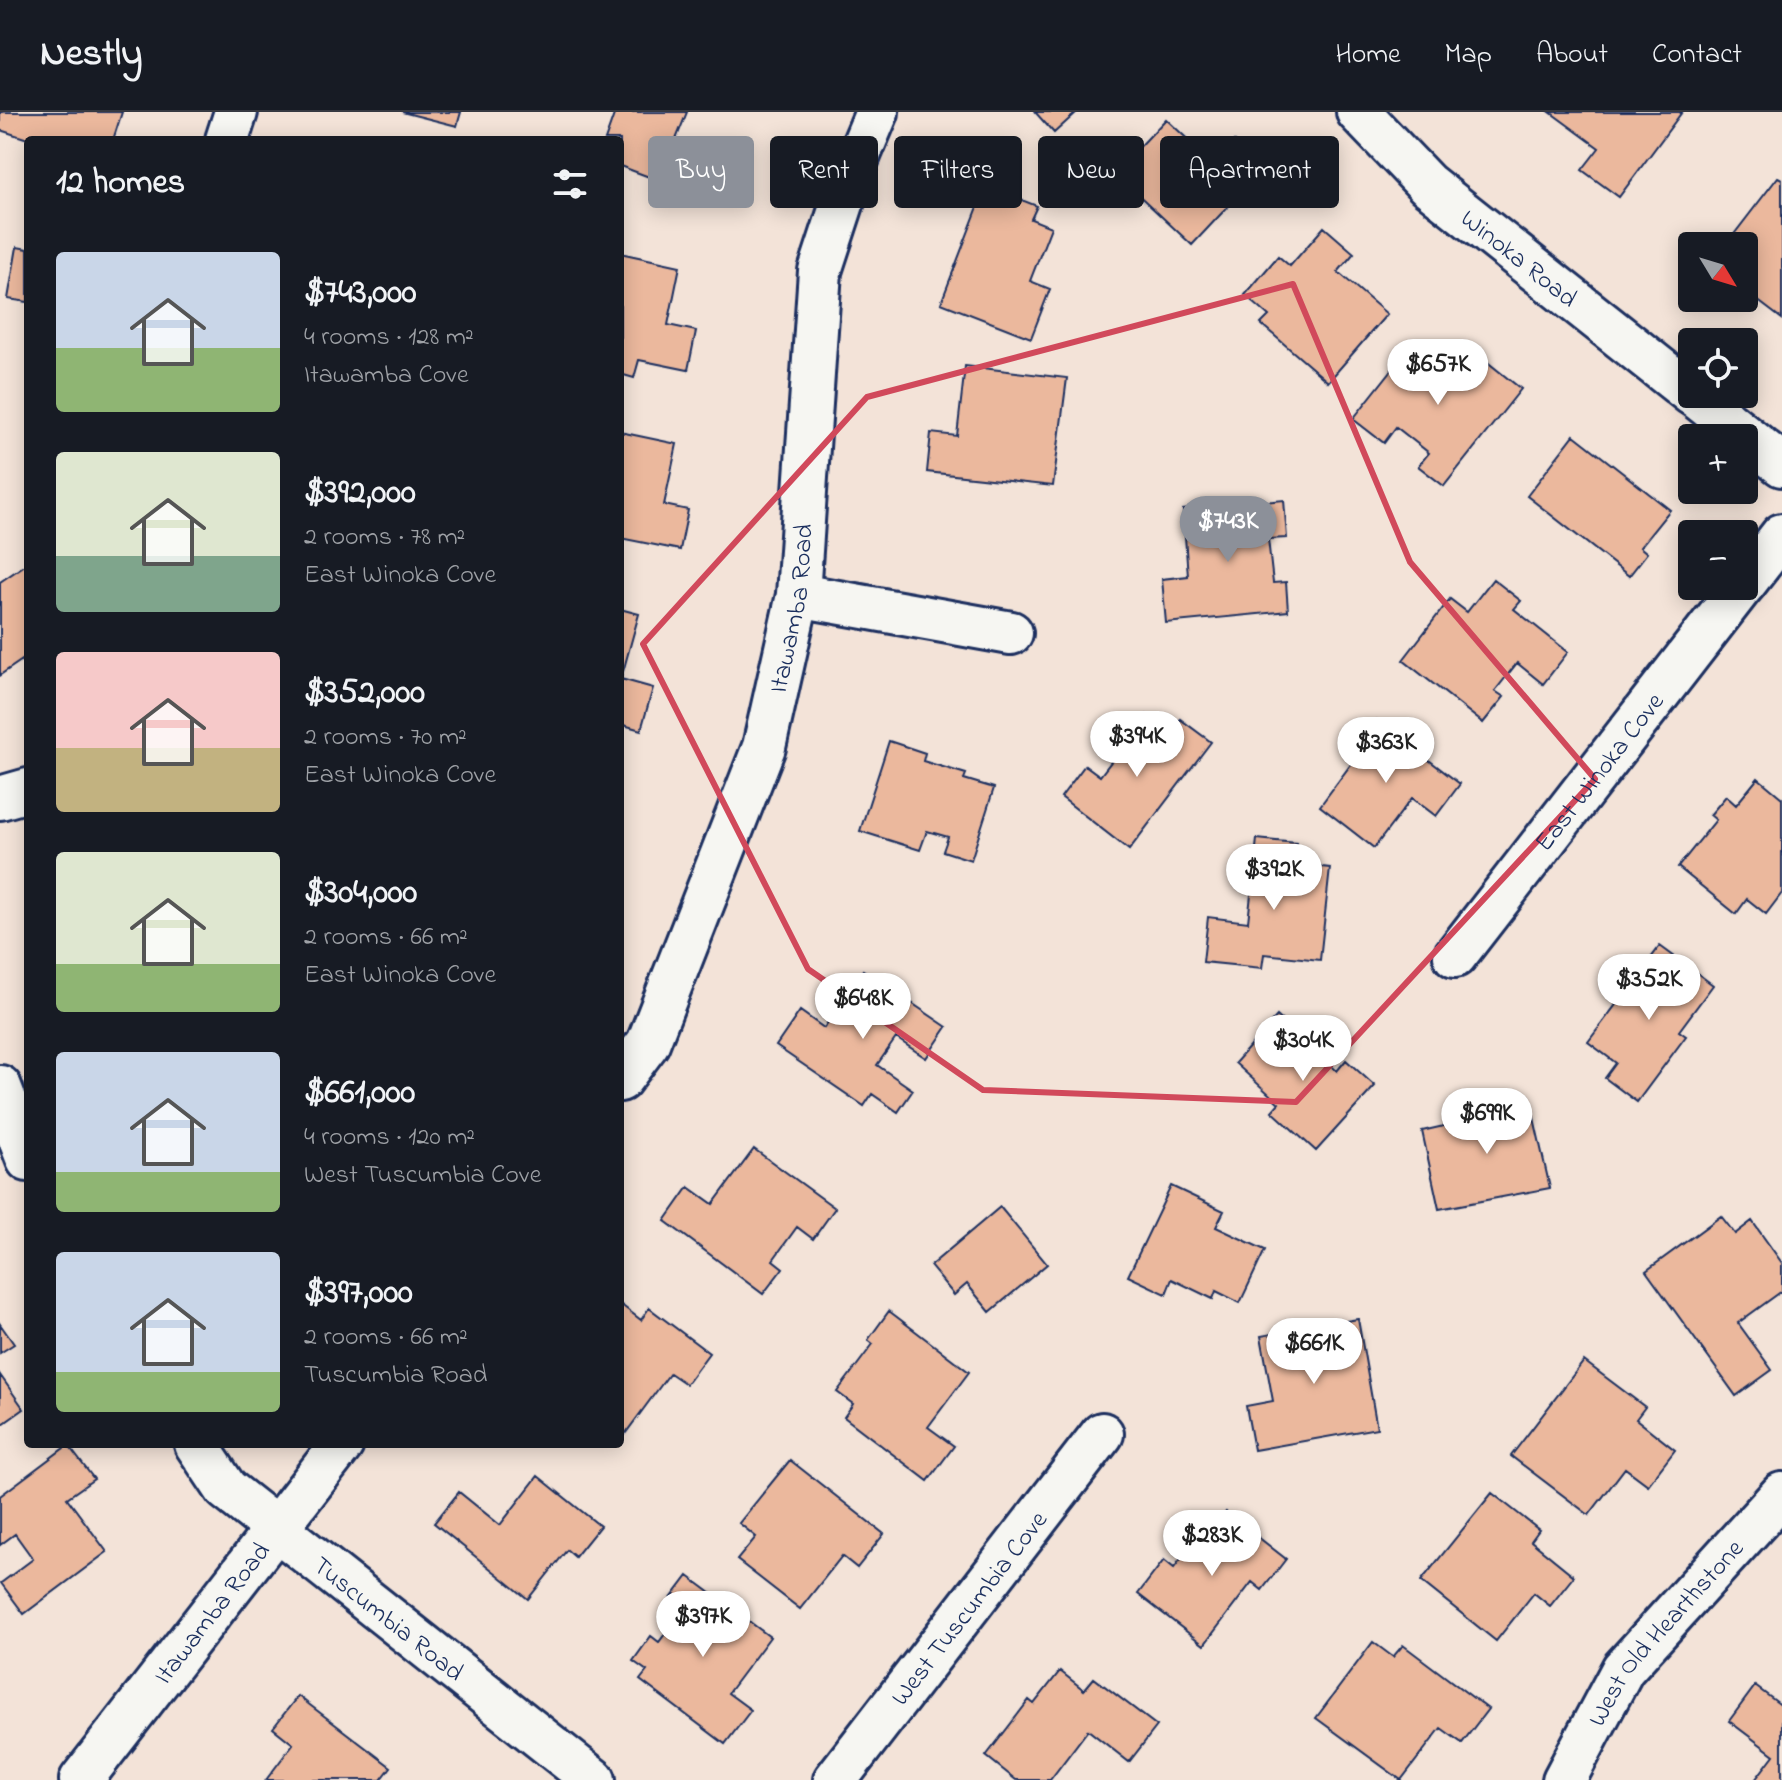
<!DOCTYPE html>
<html lang="en">
<head>
<meta charset="utf-8">
<style>
  :root { --surface:#171b24; --page:#20242c; --text:#f1f3f6; --muted:#9ea1a6; --line:#363941; --accent:#8c9099 }
  body { margin:0; font-family:"Indie Flower",sans-serif; background:var(--page); color:var(--text); height:100vh; display:flex; flex-direction:column; font-size:30px; white-space:nowrap }
  * { box-sizing:border-box; margin:0 }
  p { font-size:26px; color:var(--muted) }
  .icon { flex:none; width:44px; height:44px; fill:none; stroke:currentColor; stroke-width:2; stroke-linecap:round; stroke-linejoin:round }
  .map { position:relative; flex:1; overflow:hidden }
  .side { position:absolute; left:24px; top:24px; width:600px; height:1312px; display:flex; flex-direction:column; background:var(--surface); border-radius:8px; box-shadow:0 4px 20px #0003 }
  .side>* { flex:none }
  .guide { position:absolute; left:648px; top:24px; width:760px; height:72px; display:flex; gap:16px }
  .needle { width:52px; rotate:128deg }
  .tools { position:absolute; left:1678px; top:120px; display:grid; gap:16px }
  .tools a { display:grid; place-items:center; width:80px; height:80px; border-radius:8px; background:var(--surface); box-shadow:0 4px 20px #0003; font-size:40px }
  .price { position:absolute; translate:-50% -68px; padding:0 18px; border-radius:28px; background:#fff; color:#222; font-size:26px; line-height:52px; filter:drop-shadow(0 2px 4px #0008) }
  .price::after { content:''; position:absolute; left:50%; top:48px; width:24px; height:18px; margin-left:-12px; background:inherit; clip-path:polygon(0 0,100% 0,50% 100%) }
  .price.active { background:var(--accent); color:#fff }
  ul { padding:0; list-style:none }
  li { display:flex; align-items:center; gap:24px; height:200px; padding:0 32px }
  li span { display:grid; place-items:center; flex:none; width:224px; height:160px; border-radius:8px; color:#555 }
  li>.icon { margin-inline-start:auto }
  span .icon { width:96px; height:96px; fill:#fffc; stroke-width:1 }
  li b { font-size:34px }
  h2 { display:flex; justify-content:space-between; align-items:center; height:96px; padding:0 32px; font-size:34px }
  .tag { padding:0 28px; border-radius:8px; background:var(--surface); box-shadow:0 4px 20px #0003; font-size:28px; line-height:72px }
  .tag.active { background:var(--accent); color:#fff }
  header { display:flex; align-items:center; gap:48px; box-sizing:border-box; height:112px; padding:0 40px; background:var(--surface); border-bottom:2px solid var(--line) }
  header strong { font-size:38px }
  nav { display:flex; gap:44px; margin-inline-start:auto; font-size:28px }
  .map>svg:first-child { display:block }
  .building { fill:#ebb89d; stroke:#1b2f5e; stroke-width:2 }
  .lines { fill:none; stroke-linecap:round; stroke-linejoin:round }
  .street-casing { stroke:#1b2f5e; stroke-width:48 }
  .street { stroke:#f6f6f2; stroke-width:42 }
  .marked { fill:none; stroke:#d1495b; stroke-width:6; stroke-linejoin:round }
  .labels { text-anchor:middle; stroke-width:6; stroke-linejoin:round; paint-order:stroke }
  .street-label { font-size:26px; fill:#1b2f5e; stroke:#f6f6f2 }
</style>
</head>
<body>
<header>
<strong>Nestly</strong>
<nav><a>Home</a><a>Map</a><a>About</a><a>Contact</a></nav>
</header>
<div class="map">
<svg width="1782" height="1668" viewBox="0 0 1782 1668">
  <rect width="100%" height="100%" fill="#f3e3d8"/>
  <filter id="ink" filterUnits="userSpaceOnUse"><feTurbulence type="fractalNoise" baseFrequency=".0125" numOctaves="2"/><feDisplacementMap in="SourceGraphic" scale="16" xChannelSelector="R" yChannelSelector="G"/><feConvolveMatrix kernelMatrix="1 2 1 2 8 2 1 2 1" color-interpolation-filters="sRGB"/></filter>
  <g filter="url(#ink)">
    <!-- building -->
    <path class="building" d="M0,0H122L113,28H31L0,18Z
      M402,0H461L457,14Z
      M615,0H687L675,30L728,49L713,89L620,54V28H605Z
      M1035,0H1077L1054,21Z
      M1550,0H1682L1619,85L1582,58L1599,36Z
      M1166,7L1213,51L1234,29L1263,57L1192,133L1115,61Z
      M1778,65L1782,67V207L1744,178V134H1725Z
      M986,74L1037,94L1031,107L1051,115L1030,169L1050,177L1031,226L941,191Z
      M1324,115L1354,141L1338,160L1387,202L1328,270L1261,212L1269,204L1245,183L1278,144L1290,154Z
      M17,135L28,137V190L8,187Z
      M620,141L680,154L668,213L696,219L688,258L639,248L634,266L620,262Z
      M1414,230L1437,249L1447,237L1477,261L1486,249L1521,277L1444,374L1418,354L1429,341L1396,315L1384,331L1353,307Z
      M965,254L1067,266L1053,374L927,360L931,321L957,324Z
      M620,320L677,332L664,393L688,398L680,438L620,426Z
      M1574,323L1670,398L1640,435L1647,441L1629,464L1527,384Z
      M1284,388L1287,426L1268,427L1273,471L1286,470L1288,499L1166,511L1162,467L1188,464L1183,398Z
      M28,451V544L0,563V470Z
      M1493,467L1521,489L1514,497L1568,540L1543,572L1517,551L1495,579L1504,585L1483,611L1403,548L1450,487L1467,500Z
      M620,497L639,502L621,567L653,576L641,618L620,612Z
      M1147,603L1170,620L1180,607L1211,630L1129,738L1061,685L1085,653L1100,664Z
      M1377,608L1460,672L1436,704L1412,686L1374,736L1320,694L1360,640L1355,637Z
      M889,629L925,641L923,649L966,662L964,667L994,676L971,748L943,739L948,725L927,719L920,738L860,719Z
      M1758,666L1782,686V781L1766,802L1747,787L1736,802L1678,755L1716,708L1710,703L1726,684L1736,693Z
      M1257,727L1296,731L1294,752L1330,756L1320,848L1264,842L1262,856L1203,850L1208,805L1248,810Z
      M1660,834L1713,873L1679,919L1686,924L1637,990L1605,966L1616,951L1588,930Z
      M863,858L947,915L926,946L896,926L877,953L913,978L898,1000L872,982L864,994L776,934L800,899L824,916Z
      M1277,904L1337,959L1346,948L1375,974L1316,1039L1272,999L1279,991L1235,951Z
      M1529,984L1550,1076L1439,1097L1422,1019L1483,1005L1481,995Z
      M754,1037L835,1096L813,1127L797,1115L773,1148L783,1156L763,1182L665,1109L689,1075L713,1092Z
      M1171,1074L1224,1099L1216,1115L1265,1138L1240,1191L1216,1179L1213,1187L1172,1167L1166,1182L1128,1164Z
      M1000,1095L1047,1152L990,1200L967,1172L954,1183L930,1154Z
      M1721,1104L1735,1122L1752,1109L1782,1151V1179L1738,1211L1772,1258L1736,1284L1646,1159Z
      M620,1192L641,1208L649,1196L709,1241L686,1272L670,1261L625,1322L620,1318Z
      M889,1199L969,1260L928,1315L954,1334L928,1369L844,1305L853,1292L837,1280L873,1232L868,1228Z
      M1358,1207L1377,1316L1254,1338L1246,1294L1273,1289L1261,1224Z
      M0,1212L14,1232L0,1241Z
      M1584,1249L1645,1295L1636,1307L1675,1338L1648,1373L1625,1356L1589,1403L1511,1344Z
      M0,1263L24,1297L0,1314Z
      M68,1333L94,1367L67,1386L107,1440L24,1502L1,1471L33,1447L15,1422L0,1433V1384Z
      M790,1348L884,1422L857,1456L842,1444L800,1497L737,1448L756,1425L739,1411Z
      M538,1364L600,1414L575,1445L567,1438L528,1487L434,1411L459,1380L500,1413Z
      M1492,1381L1539,1418L1531,1429L1574,1464L1550,1494L1534,1481L1496,1529L1421,1469Z
      M1226,1400L1286,1447L1262,1478L1252,1470L1204,1533L1138,1482L1164,1448L1174,1456L1192,1432L1198,1436Z
      M688,1464L770,1525L728,1581L751,1598L725,1632L640,1568L647,1559L633,1549L651,1524L659,1530L679,1503L666,1493Z
      M1373,1530L1393,1545L1403,1533L1488,1597L1462,1631L1441,1616L1401,1668L1316,1606Z
      M1060,1559L1084,1578L1094,1566L1157,1614L1129,1650L1088,1618L1050,1668H1016L986,1644L1029,1588L1034,1592Z
      M1755,1574L1782,1594V1668H1755L1774,1643L1729,1609Z
      M298,1584L391,1655L381,1668H266L293,1632L273,1616Z"/>
    <g class="lines">
      <defs>
        <g id="street">
          <path id="s1" d="M1358,0L1427,72L1692,282"/>
          <path d="M227,28L236,0"/>
          <path d="M1693,282L1782,353"/>
          <path d="M1744,472L1782,423"/>
          <path d="M798,483L1011,521"/>
          <path d="M0,686L28,678"/>
          <path id="s2" d="M1455,844L1742,474"/>
          <path id="s3" d="M620,968L648,931L764,635L798,483L820,159L854,55L877,0"/>
          <path d="M0,975L28,1048"/>
          <path id="s4" d="M196,1332L226,1377L594,1668"/>
          <path id="s5" d="M81,1668L342,1332"/>
          <path id="s6" d="M835,1668L1102,1322"/>
          <path id="s7" d="M1564,1668L1623,1557L1782,1382"/>
        </g>
      </defs>
      <!-- street casing -->
      <use href="#street" class="street-casing"/>
      <!-- street -->
      <use href="#street" class="street"/>
    </g>
  </g>
  <!-- marked area -->
  <path class="marked" d="M1293,172L1410,450L1595,667L1296,990L983,978L808,857L643,532L867,285Z"/>
  <g class="labels">
    <!-- street labels -->
    <g class="street-label">
      <text dy="9" stroke="none"><textPath href="#s1" startOffset="218">Winoka Road</textPath></text>
      <text dy="9" stroke="none"><textPath href="#s3" startOffset="506">Itawamba Road</textPath></text>
      <text dy="9" stroke="none"><textPath href="#s2" startOffset="234">East Winoka Cove</textPath></text>
      <text dy="9" stroke="none"><textPath href="#s6" startOffset="218">West Tuscumbia Cove</textPath></text>
      <text dy="9" stroke="none"><textPath href="#s5" startOffset="212">Itawamba Road</textPath></text>
      <text dy="9" stroke="none"><textPath href="#s4" startOffset="262">Tuscumbia Road</textPath></text>
      <text dy="9" stroke="none"><textPath href="#s7" startOffset="180">West Old Hearthstone</textPath></text>
    </g>
  </g>
</svg>
<div class="tools">
<a><svg class="needle" viewBox="-14 -14 28 28"><path d="M0-13l5 13h-10z" fill="#e53935"/><path d="M0 13l5-13h-10z" fill="#9ea1a6"/></svg></a>
<a><svg class="icon" aria-label="locate" viewBox="0 0 24 24"><circle cx="12" cy="12" r="6"/><path d="M12 2v4M12 18v4M2 12h4M18 12h4"/></svg></a>
<a>+</a>
<a>−</a>
</div>
<b class="price" style="left:1438px;top:295px">$657K</b>
<b class="price active" style="left:1228px;top:452px">$743K</b>
<b class="price" style="left:1137px;top:667px">$394K</b>
<b class="price" style="left:1386px;top:673px">$363K</b>
<b class="price" style="left:1274px;top:800px">$392K</b>
<b class="price" style="left:1649px;top:910px">$352K</b>
<b class="price" style="left:863px;top:929px">$648K</b>
<b class="price" style="left:1303px;top:971px">$304K</b>
<b class="price" style="left:1487px;top:1044px">$699K</b>
<b class="price" style="left:1314px;top:1274px">$661K</b>
<b class="price" style="left:1212px;top:1466px">$283K</b>
<b class="price" style="left:703px;top:1547px">$397K</b>
<div class="guide">
<a class="tag active">Buy</a>
<a class="tag">Rent</a>
<a class="tag">Filters</a>
<a class="tag">New</a>
<a class="tag">Apartment</a>
</div>
<section class="side">
<h2>12 homes<svg class="icon" aria-label="filters" viewBox="0 0 24 24"><path d="M4 7h16M4 17h16"/><circle cx="9" cy="7" r="2"/><circle cx="15" cy="17" r="2"/></svg></h2>
<ul>
<li><span style="background:linear-gradient(#c9d6e8 60%,#8fb573 0)"><svg class="icon" aria-label="home" viewBox="0 0 24 24"><path d="M3 11l9-7 9 7M6 9v11h12V9"/></svg></span><div><b>$743,000</b><p>4 rooms · 128 m²</p><p>Itawamba Cove</p></div></li>
<li><span style="background:linear-gradient(#dfe7d0 65%,#7fa58c 0)"><svg class="icon" aria-label="home" viewBox="0 0 24 24"><path d="M3 11l9-7 9 7M6 9v11h12V9"/></svg></span><div><b>$392,000</b><p>2 rooms · 78 m²</p><p>East Winoka Cove</p></div></li>
<li><span style="background:linear-gradient(#f6c9c9 60%,#c2b280 0)"><svg class="icon" aria-label="home" viewBox="0 0 24 24"><path d="M3 11l9-7 9 7M6 9v11h12V9"/></svg></span><div><b>$352,000</b><p>2 rooms · 70 m²</p><p>East Winoka Cove</p></div></li>
<li><span style="background:linear-gradient(#dfe7d0 70%,#8fb573 0)"><svg class="icon" aria-label="home" viewBox="0 0 24 24"><path d="M3 11l9-7 9 7M6 9v11h12V9"/></svg></span><div><b>$304,000</b><p>2 rooms · 66 m²</p><p>East Winoka Cove</p></div></li>
<li><span style="background:linear-gradient(#c9d6e8 75%,#8fb573 0)"><svg class="icon" aria-label="home" viewBox="0 0 24 24"><path d="M3 11l9-7 9 7M6 9v11h12V9"/></svg></span><div><b>$661,000</b><p>4 rooms · 120 m²</p><p>West Tuscumbia Cove</p></div></li>
<li><span style="background:linear-gradient(#c9d6e8 75%,#8fb573 0)"><svg class="icon" aria-label="home" viewBox="0 0 24 24"><path d="M3 11l9-7 9 7M6 9v11h12V9"/></svg></span><div><b>$397,000</b><p>2 rooms · 66 m²</p><p>Tuscumbia Road</p></div></li>
</ul>
</section>
</div>
</body>
</html>
